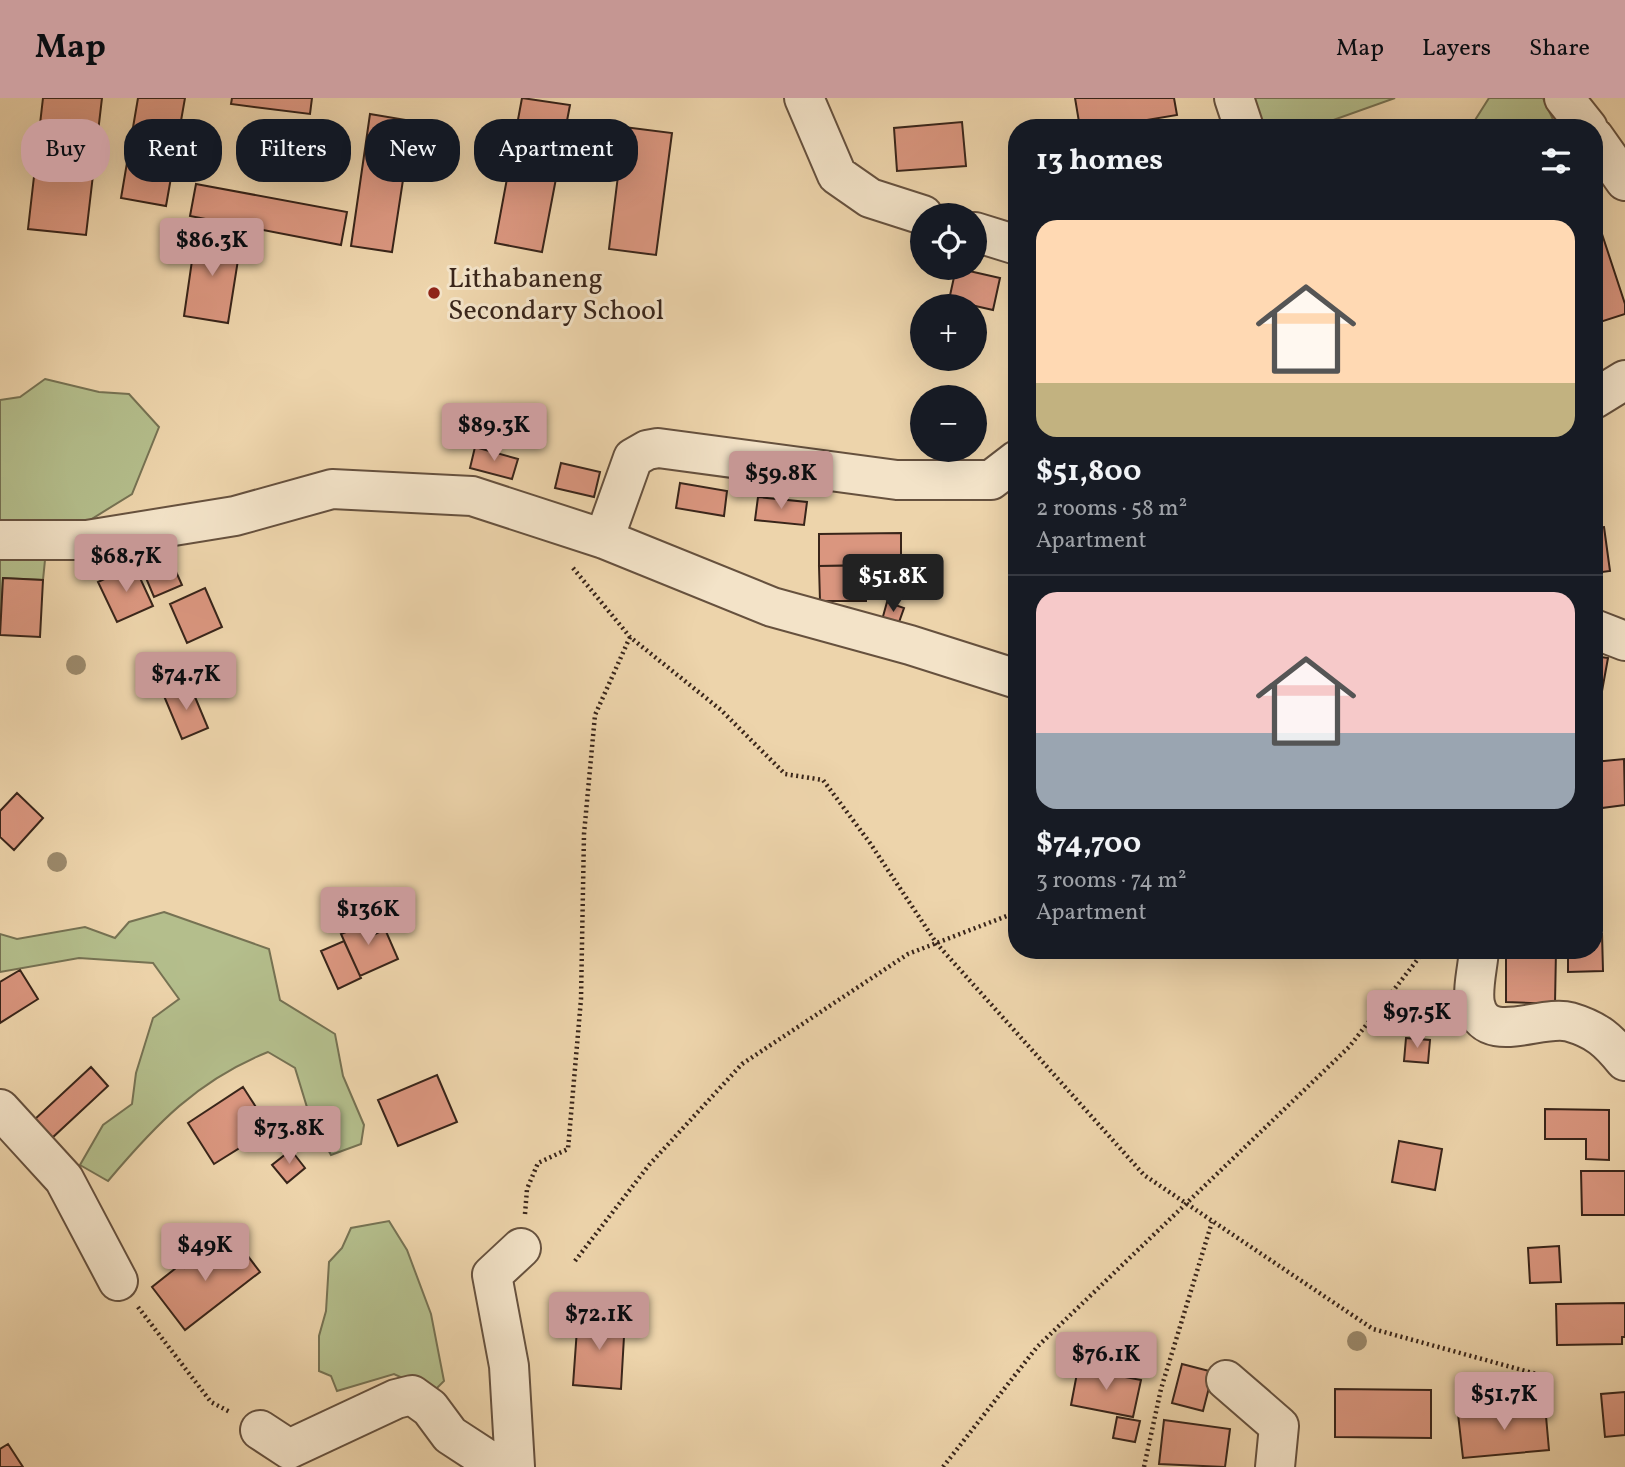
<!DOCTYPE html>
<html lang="en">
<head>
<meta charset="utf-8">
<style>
  :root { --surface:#171b24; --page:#20242c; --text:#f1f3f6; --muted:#9ea1a6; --line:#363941; --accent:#c59692 }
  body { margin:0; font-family:Vollkorn,serif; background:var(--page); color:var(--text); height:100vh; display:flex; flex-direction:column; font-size:26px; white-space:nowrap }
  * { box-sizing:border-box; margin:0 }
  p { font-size:23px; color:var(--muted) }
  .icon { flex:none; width:38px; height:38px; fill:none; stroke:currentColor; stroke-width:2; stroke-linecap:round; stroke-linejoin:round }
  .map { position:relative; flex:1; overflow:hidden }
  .panel { position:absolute; left:1008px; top:21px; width:595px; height:840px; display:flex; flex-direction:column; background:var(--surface); border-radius:28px; box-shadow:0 7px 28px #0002 }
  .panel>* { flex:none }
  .guide { position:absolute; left:21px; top:21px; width:665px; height:63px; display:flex; gap:14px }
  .controls { position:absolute; left:910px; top:105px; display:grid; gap:14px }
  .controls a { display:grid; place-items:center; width:77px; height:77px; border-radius:50%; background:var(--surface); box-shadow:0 7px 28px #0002; font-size:35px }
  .price { position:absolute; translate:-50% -60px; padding:0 16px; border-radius:7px; background:var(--accent); color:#111; font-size:23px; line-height:46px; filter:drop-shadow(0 2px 4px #0008) }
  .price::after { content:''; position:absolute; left:50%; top:42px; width:21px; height:16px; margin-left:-10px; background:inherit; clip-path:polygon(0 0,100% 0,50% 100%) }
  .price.selected { background:#222; color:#fff }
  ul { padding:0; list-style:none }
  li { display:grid; align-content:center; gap:14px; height:371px; padding:0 28px }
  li+li { border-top:2px solid var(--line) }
  li span { display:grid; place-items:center; height:217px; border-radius:21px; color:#555 }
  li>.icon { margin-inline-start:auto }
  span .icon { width:126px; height:126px; fill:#fffc; stroke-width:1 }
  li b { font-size:30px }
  h2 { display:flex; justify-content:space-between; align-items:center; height:84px; padding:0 28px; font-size:30px }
  .tag { padding:0 24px; border-radius:28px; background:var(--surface); box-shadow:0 7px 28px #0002; font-size:24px; line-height:63px }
  .tag.selected { background:var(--accent); color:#111 }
  header { display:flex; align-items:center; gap:42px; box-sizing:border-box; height:98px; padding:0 35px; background:var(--accent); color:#111 }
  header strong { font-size:33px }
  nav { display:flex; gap:38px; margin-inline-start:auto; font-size:24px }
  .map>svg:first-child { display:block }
  .green { fill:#b4be8c; stroke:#767253; stroke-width:2 }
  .building { fill:#da967f; stroke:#39251a; stroke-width:2 }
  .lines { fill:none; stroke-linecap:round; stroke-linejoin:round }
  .minor-casing { stroke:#66513e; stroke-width:42 }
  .path { stroke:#39251a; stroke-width:4.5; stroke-dasharray:2 3.5; stroke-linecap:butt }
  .minor { stroke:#f3e3c8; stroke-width:38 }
  .tree { fill:#9b896b }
  .poi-dot { fill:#8f2418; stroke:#f3e3c8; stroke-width:2.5 }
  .labels { text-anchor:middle; stroke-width:6; stroke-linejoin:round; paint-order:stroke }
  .poi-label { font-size:28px; fill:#39251a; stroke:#f3e3c8; text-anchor:start }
</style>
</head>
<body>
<header>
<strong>Map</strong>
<nav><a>Map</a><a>Layers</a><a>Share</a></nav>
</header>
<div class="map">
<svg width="1625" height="1369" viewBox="0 0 1625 1369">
  <rect width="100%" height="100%" fill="#edd4ab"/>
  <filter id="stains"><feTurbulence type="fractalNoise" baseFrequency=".00286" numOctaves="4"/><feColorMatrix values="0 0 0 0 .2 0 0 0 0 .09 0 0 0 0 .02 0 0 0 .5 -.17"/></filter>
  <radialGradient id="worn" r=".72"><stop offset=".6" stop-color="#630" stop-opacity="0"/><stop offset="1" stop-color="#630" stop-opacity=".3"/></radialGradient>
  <!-- green -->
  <path class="green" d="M1247,0H1395L1311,30H1254Z
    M1489,0H1543L1557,30H1470Z
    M45,281L99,294L129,296L159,329L132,396L90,422L47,442L43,482L3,480L0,531V302L20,299Z
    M164,814L269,851L280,902L335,936L343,978L364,1027L361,1046L331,1057L310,1019L295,970L268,954C198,982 156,1026 108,1083L80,1067L103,1027L132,1006L136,975L153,920L179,901L153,865L79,860L0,874V836L17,841L85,829L115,840L129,824Z
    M389,1123L407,1152L431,1216L444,1283L433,1294L394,1276L337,1293L331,1278L319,1273V1238L326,1213L329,1164L342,1150L351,1130Z"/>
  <!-- building -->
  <path class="building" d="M43,0H102L86,137L28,131Z
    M138,0H185L166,108L121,100Z
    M232,0H312L310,16L231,6Z
    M522,0L570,7L542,154L495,145Z
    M1075,0H1174L1177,17L1099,30H1080Z
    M370,16L412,23L392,154L351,148Z
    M962,24L966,68L897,73L894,30Z
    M624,29L672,35L656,157L609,151Z
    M196,86L347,114L341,147L190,118Z
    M1601,133L1625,206V216L1594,226V135Z
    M196,135L241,143L228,225L184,218Z
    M956,170L1000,180L993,212L949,202Z
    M475,349L518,361L512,381L470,370Z
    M561,365L600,374L594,399L555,390Z
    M680,385L727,393L724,418L676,410Z
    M758,399L807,404L804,427L755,422Z
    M1604,429L1610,473L1594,475V430Z
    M901,435V467L819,468V436Z
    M134,467L153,508L117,524L98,484Z
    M173,467L182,487L154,499L146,480Z
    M866,467V503H820L819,468Z
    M3,480L43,482L40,539L0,537Z
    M205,490L222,529L187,545L170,506Z
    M887,504L904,510L898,527L882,522Z
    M1594,558L1608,560L1600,604L1594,603Z
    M190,587L208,630L182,641L164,598Z
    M1624,661L1625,707L1594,711V664Z
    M17,695L43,720L14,752L0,739V713Z
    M365,817L373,837L385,831L398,861L360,878L341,836L351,832L347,825Z
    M1594,836H1602L1603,873L1568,874V852H1594Z
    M344,843L361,880L338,891L321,853Z
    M1506,852H1556L1555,906L1506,904Z
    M20,872L38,901L0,925V884Z
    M1406,940L1430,942L1428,965L1404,963Z
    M91,969L108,988L52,1040L34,1022Z
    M437,977L457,1024L398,1048L378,1002Z
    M243,989L270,1031L214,1066L188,1025Z
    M1545,1011L1609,1012V1062L1586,1061V1041H1545Z
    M1399,1043L1442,1051L1435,1092L1392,1084Z
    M291,1052L305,1070L287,1085L272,1067Z
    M1581,1073H1625V1117H1582Z
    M235,1141L260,1174L185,1232L152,1189L181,1166L185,1170L204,1155L209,1162Z
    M1559,1148L1561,1184L1530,1185L1528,1150Z
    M1625,1205V1239H1622V1246L1557,1247L1556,1206Z
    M578,1217L625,1221L621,1291L573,1287Z
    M1182,1266L1213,1274L1203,1313L1172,1305Z
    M1078,1270L1141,1282L1133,1319L1071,1307Z
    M1335,1291L1431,1292V1340L1335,1339Z
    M1625,1294V1337L1605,1339L1601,1296Z
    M1545,1307L1549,1352L1463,1360L1458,1316Z
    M1117,1319L1140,1323L1135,1344L1113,1340Z
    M1164,1322L1230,1331L1225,1369L1159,1366Z
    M8,1346L23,1369H0V1351Z"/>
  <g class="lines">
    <defs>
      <path id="minor" d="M804,0L837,77L870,100L923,117
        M1234,0L1244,30
        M1564,0L1588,30
        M1594,39L1625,83
        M975,134L1017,147
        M1594,301L1625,282
        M604,441L633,360L647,352L658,350L897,382H991L1017,362
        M0,442H87L235,418L332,391L472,398L604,441L772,509L910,547L1017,581
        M1594,531L1625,543
        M1479,852C1478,868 1472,890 1475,906C1485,950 1541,916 1570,924C1597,932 1608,942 1625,963
        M0,1011L64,1081L118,1183
        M1226,1282L1279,1328L1275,1369
        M260,1332L289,1351L396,1301L412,1297L430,1310L450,1337L499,1369
        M515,1369L509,1268L492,1177L521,1150"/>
    </defs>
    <!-- minor casing -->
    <use href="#minor" class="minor-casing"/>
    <!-- path -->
    <path class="path" d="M573,470L630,539L721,612L785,676L823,682L870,745L937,846L1144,1077L1373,1231L1551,1280
      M525,1116L527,1091L538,1065L568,1051L581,901L584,736L595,617L630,539
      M575,1163L649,1067L742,966L908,856L1017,814
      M138,1209L211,1304L230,1314
      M943,1369L1037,1249L1349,949L1425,852
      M1144,1369L1161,1291L1212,1124"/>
    <!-- minor -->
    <use href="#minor" class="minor"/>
  </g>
  <!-- trees -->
  <g class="tree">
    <circle cx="76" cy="567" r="10"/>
    <circle cx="57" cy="764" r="10"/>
    <circle cx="1357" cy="1243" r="10"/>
  </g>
  <!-- markers -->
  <circle class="poi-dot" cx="434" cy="195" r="7"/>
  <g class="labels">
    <!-- poi labels -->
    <g class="poi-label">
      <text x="448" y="189">Lithabaneng<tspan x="448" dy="32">Secondary School</tspan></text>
    </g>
  </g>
  <rect width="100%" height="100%" filter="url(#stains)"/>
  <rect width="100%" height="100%" fill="url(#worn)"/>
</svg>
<div class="controls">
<a><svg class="icon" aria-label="locate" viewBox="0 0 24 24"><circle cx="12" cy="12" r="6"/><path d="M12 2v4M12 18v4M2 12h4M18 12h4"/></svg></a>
<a>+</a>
<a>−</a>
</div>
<b class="price" style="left:212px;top:180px">$86.3K</b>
<b class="price" style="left:494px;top:365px">$89.3K</b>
<b class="price" style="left:781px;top:413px">$59.8K</b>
<b class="price" style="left:126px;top:496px">$68.7K</b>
<b class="price selected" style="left:893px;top:516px">$51.8K</b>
<b class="price" style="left:186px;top:614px">$74.7K</b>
<b class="price" style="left:368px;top:849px">$136K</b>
<b class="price" style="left:1417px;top:952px">$97.5K</b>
<b class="price" style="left:289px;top:1068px">$73.8K</b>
<b class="price" style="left:205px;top:1185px">$49K</b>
<b class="price" style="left:599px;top:1254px">$72.1K</b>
<b class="price" style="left:1106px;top:1294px">$76.1K</b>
<b class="price" style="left:1504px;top:1334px">$51.7K</b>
<div class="guide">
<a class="tag selected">Buy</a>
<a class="tag">Rent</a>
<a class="tag">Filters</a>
<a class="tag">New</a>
<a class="tag">Apartment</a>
</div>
<section class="panel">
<h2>13 homes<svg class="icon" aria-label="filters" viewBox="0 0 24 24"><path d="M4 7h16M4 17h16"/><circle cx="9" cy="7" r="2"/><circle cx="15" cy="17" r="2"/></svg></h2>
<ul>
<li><span style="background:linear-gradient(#ffd9b3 75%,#c2b280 0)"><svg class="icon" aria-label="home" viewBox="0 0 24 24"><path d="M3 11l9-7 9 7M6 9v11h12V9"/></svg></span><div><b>$51,800</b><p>2 rooms · 58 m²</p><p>Apartment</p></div></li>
<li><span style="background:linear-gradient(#f6c9c9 65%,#9aa5b1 0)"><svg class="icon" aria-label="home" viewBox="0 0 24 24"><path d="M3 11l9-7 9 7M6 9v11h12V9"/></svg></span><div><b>$74,700</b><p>3 rooms · 74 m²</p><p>Apartment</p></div></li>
</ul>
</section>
</div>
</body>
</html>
